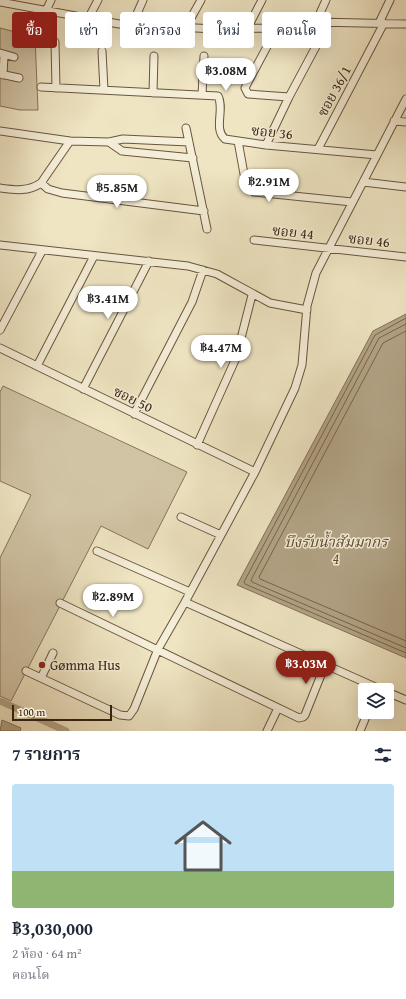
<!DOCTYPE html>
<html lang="th">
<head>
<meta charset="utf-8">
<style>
  :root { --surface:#fff; --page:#f2f2f3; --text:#1f2937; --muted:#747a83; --accent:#8f2418 }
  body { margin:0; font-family:"Gentium Book Plus","Noto Serif Thai",serif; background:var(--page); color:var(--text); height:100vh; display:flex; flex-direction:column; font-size:15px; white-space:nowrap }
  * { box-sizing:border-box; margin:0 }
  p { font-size:13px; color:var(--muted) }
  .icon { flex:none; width:22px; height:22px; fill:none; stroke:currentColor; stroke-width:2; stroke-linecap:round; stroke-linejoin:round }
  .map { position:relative; height:731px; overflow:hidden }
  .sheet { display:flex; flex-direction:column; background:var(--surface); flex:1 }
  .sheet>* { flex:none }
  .guide { position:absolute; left:12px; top:12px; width:382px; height:36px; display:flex; gap:8px }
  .buttons { position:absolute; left:358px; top:683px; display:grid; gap:8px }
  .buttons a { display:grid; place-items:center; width:36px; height:36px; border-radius:4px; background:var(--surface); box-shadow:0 4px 16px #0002; font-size:20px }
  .scale { position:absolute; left:12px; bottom:10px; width:100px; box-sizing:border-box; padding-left:4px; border:2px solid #3c2510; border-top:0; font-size:11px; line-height:14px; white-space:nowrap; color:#3c2510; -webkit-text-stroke:3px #f5eed8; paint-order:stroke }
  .price { position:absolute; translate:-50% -34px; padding:0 9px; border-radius:14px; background:#fff; color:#222; font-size:13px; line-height:26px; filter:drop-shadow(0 1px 2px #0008) }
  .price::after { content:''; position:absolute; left:50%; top:24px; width:12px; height:9px; margin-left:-6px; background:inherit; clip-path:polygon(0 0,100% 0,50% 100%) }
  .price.current { background:var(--accent); color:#fff }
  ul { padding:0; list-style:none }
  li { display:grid; align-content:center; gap:8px; height:212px; padding:0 12px }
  li span { display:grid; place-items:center; height:124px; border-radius:4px; color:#555 }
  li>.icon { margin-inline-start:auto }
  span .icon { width:72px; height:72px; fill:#fffc; stroke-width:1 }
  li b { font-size:17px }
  h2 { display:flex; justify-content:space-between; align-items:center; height:48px; padding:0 12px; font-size:17px }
  .chip { padding:0 14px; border-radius:4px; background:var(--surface); box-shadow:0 4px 16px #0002; font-size:14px; line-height:36px }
  .chip.current { background:var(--accent); color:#fff }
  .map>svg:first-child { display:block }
  .green { fill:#d1c4a5; stroke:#86745a }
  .water { fill:#b2a486; stroke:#837157 }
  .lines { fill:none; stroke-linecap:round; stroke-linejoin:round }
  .shore { stroke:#77644b; stroke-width:1 }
  .canal { stroke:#b2a486; stroke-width:7 }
  .minor-casing { stroke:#69553d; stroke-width:9 }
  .minor { stroke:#f5eed8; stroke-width:7 }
  .poi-dot { fill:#8f2418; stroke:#f5eed8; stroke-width:1.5 }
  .labels { text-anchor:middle; stroke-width:3; stroke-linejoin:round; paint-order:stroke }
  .street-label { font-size:14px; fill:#3c2510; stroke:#f5eed8 }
  .poi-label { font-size:14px; fill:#3c2510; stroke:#f5eed8; text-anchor:start }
  .water-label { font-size:15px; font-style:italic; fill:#5f4b33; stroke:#f5eed8 }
</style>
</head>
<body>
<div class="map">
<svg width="406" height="731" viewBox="0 0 406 731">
  <rect width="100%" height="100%" fill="#efe5c3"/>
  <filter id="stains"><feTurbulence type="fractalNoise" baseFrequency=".005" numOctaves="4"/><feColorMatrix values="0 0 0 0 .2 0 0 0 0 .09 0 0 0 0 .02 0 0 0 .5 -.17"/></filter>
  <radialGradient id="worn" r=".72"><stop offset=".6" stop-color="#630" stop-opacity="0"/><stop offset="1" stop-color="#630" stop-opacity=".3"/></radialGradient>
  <!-- green -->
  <path class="green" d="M0,28L35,37L38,110H20L0,106Z
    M3,386L187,472L148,549L101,526L11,701L0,696V558L31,495L0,481V392Z"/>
  <!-- water -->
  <path class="water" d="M406,314V658L237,585L373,331Z
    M2,720L21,728L20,731H0Z"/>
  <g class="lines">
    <!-- shore -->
    <path class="shore" d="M406,318L375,335L244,582L245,584L406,653
      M406,324L379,338L251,580L252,582L406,648
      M406,331L383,343L259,577L260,579L406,641"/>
    <!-- canal -->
    <path class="canal" d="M0,701L66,731"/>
    <defs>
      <path id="minor" d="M0,2L119,24L215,29L277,28L316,22L406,24
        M46,11L51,0
        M88,19L98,0
        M316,22L326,0
        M379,23L390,0
        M132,25L143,0
        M186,27L201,0
        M277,28L247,84L245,88L248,94L289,97
        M247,29L262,0
        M55,42L56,88
        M102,51L104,90
        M0,53L14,57
        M0,74L19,78
        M3,75L4,55
        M41,87L218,96C225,109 213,129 225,139L266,145L377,155
        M153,93L154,56
        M202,95L204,56
        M394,121L406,122
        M186,128L207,229
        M0,131L70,141
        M238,141L246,185L254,192L352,202
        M109,142L122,151L193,158
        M266,145L289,97L329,22
        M318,149L384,23
        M363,182L406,187
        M41,183L48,189L62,193L204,211
        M0,188C15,190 28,192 41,183L70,141L109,142L123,139L189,142
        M254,240L406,257
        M0,245L188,266L217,274L270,303L307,310
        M0,330L42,251
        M0,348L255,472
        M37,366L94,256
        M83,389L149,261
        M134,414L192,302L203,270
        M197,445L236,358L252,295
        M181,517L221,535
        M97,551L190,592
        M185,602L382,690
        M60,603L299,718L303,717L305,715L325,665
        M26,671L120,715L129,716L134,709L158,649L185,602L255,472L295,388L302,365L307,306L316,273L406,99
        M41,678L53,653
        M387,692L406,700
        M267,731L278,708
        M360,731L368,712"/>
    </defs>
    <!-- minor casing -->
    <use href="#minor" class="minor-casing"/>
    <!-- minor -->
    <use href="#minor" class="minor"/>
  </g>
  <!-- markers -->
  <circle class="poi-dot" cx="42" cy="665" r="4"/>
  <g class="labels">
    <!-- street labels -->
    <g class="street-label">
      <text transform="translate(334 91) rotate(-62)" y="5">ซอย 36/1</text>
      <text transform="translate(272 132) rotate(6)" y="5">ซอย 36</text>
      <text transform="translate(293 232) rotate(6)" y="5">ซอย 44</text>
      <text transform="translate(369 240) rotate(6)" y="5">ซอย 46</text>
      <text transform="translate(133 399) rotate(26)" y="5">ซอย 50</text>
    </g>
    <!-- poi labels -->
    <g class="poi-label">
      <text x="50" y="670">Gømma Hus</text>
    </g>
    <!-- water labels -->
    <g class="water-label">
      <text x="336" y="547">บึงรับน้ำสัมมากร<tspan x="336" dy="17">4</tspan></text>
    </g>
  </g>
  <rect width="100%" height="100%" filter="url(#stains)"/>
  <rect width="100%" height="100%" fill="url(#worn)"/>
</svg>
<div class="buttons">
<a><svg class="icon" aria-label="layers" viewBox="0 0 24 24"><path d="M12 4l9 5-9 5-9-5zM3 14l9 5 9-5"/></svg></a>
</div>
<div class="scale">100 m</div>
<b class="price" style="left:226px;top:92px">฿3.08M</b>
<b class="price" style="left:269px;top:203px">฿2.91M</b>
<b class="price" style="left:117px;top:209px">฿5.85M</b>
<b class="price" style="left:108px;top:320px">฿3.41M</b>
<b class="price" style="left:221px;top:369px">฿4.47M</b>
<b class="price" style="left:113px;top:618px">฿2.89M</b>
<b class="price current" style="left:306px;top:685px">฿3.03M</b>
<div class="guide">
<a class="chip current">ซื้อ</a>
<a class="chip">เช่า</a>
<a class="chip">ตัวกรอง</a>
<a class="chip">ใหม่</a>
<a class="chip">คอนโด</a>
</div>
</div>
<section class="sheet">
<h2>7 รายการ<svg class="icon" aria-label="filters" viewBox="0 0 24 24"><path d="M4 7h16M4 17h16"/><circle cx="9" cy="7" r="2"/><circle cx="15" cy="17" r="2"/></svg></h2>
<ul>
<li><span style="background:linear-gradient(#bfe0f5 70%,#8fb573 0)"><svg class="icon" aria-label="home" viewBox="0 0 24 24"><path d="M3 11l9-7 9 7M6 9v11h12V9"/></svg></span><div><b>฿3,030,000</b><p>2 ห้อง · 64 m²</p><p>คอนโด</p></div></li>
</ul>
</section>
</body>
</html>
